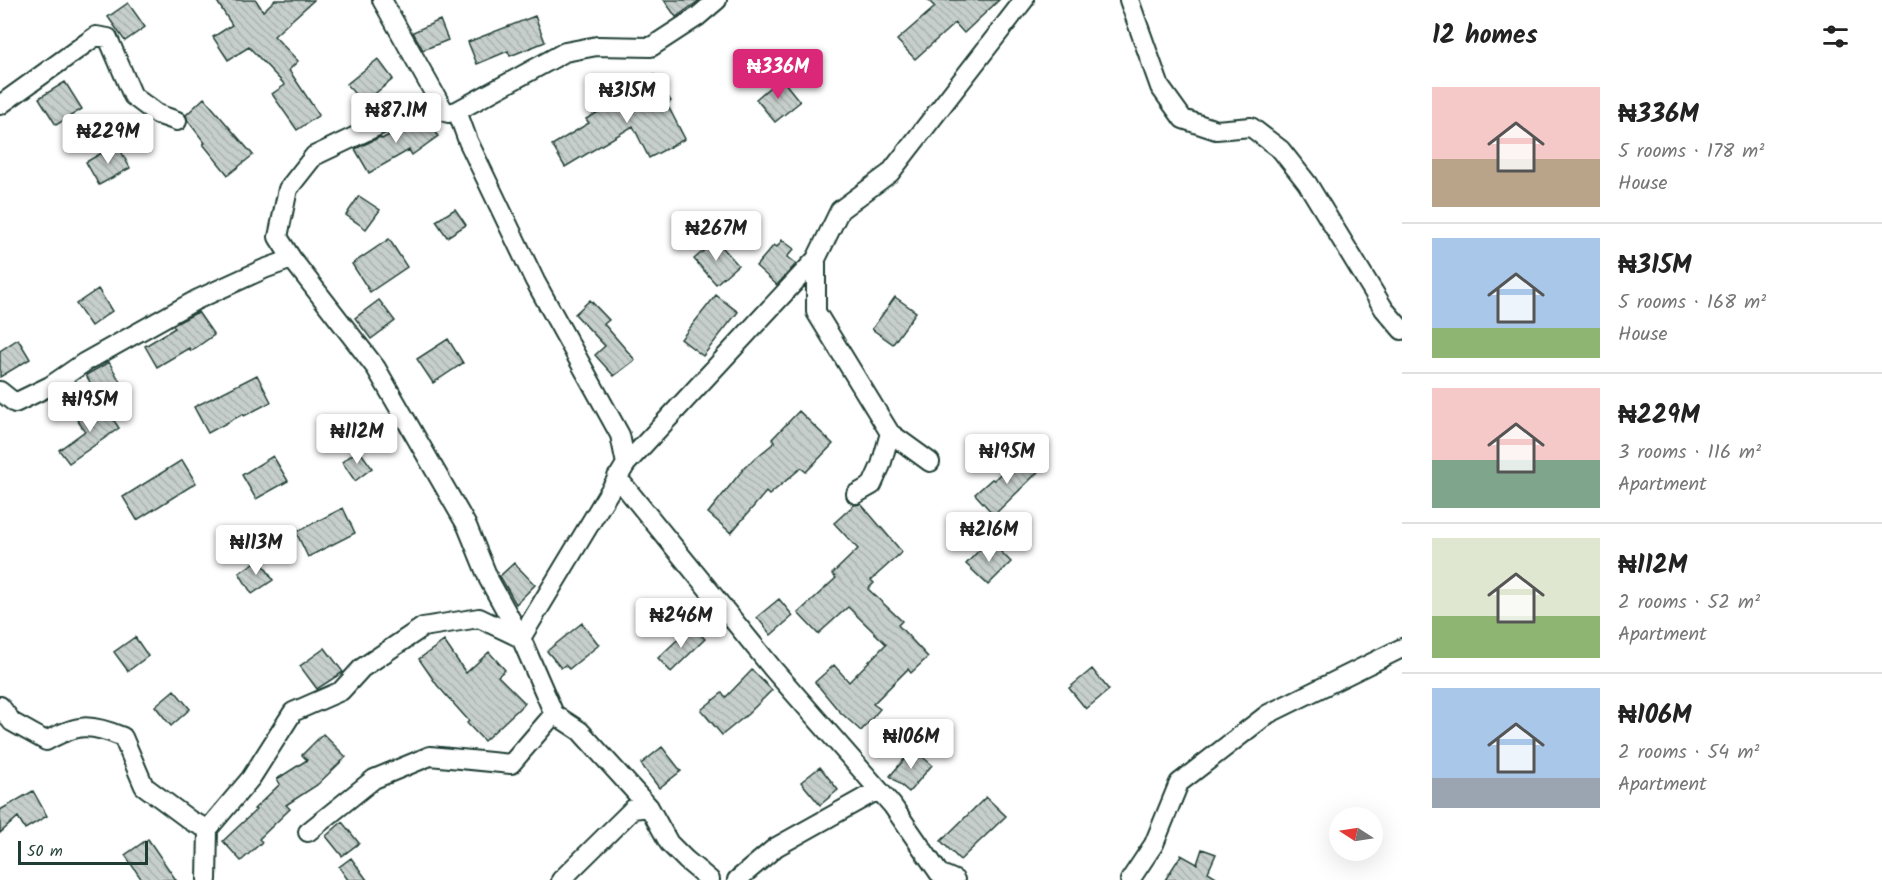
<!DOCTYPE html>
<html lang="en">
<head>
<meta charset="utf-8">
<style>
  :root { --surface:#fff; --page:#f2f2f2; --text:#222; --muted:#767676; --line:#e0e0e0; --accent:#db2777 }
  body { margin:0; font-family:Kalam,sans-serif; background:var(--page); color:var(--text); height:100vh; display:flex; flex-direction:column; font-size:22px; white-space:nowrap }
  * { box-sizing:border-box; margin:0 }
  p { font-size:20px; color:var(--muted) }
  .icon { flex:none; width:33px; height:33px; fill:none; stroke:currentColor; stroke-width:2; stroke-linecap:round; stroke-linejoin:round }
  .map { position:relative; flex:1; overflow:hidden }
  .panel { display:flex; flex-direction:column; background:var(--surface); width:480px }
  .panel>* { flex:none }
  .needle { width:39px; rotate:282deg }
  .fabs { position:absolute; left:1329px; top:807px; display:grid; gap:12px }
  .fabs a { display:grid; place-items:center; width:54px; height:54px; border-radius:50%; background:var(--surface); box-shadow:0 6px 24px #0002; font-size:30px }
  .scale { position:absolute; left:18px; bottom:15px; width:130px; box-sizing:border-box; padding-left:6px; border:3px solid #1f3d34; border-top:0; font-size:16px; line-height:21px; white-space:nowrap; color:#1f3d34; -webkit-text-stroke:4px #fff; paint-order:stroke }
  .price { position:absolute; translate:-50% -51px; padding:0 14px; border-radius:6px; background:#fff; color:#222; font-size:20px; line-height:39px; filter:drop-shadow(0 2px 3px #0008) }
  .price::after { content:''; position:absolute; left:50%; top:36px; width:18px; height:14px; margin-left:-9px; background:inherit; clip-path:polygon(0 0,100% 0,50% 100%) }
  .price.on { background:var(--accent); color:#fff }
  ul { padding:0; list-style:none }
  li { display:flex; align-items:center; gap:18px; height:150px; padding:0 30px }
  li+li { border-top:2px solid var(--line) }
  li span { display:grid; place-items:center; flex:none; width:168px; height:120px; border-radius:0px; color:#555 }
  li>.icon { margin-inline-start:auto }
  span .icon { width:72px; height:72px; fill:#fffc; stroke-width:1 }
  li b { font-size:26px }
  h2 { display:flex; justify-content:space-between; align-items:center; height:72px; padding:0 30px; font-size:26px }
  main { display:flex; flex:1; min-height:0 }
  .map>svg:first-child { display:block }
  .building { fill:url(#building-back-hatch); stroke:#1f3d34; stroke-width:1.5 }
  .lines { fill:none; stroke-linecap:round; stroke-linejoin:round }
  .street-casing { stroke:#1f3d34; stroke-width:22 }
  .street { stroke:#fff; stroke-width:18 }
</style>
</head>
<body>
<main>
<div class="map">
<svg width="1402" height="880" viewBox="0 0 1402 880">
  <defs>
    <pattern id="building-back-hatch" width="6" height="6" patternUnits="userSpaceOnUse" patternTransform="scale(1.5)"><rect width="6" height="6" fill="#c7cfcc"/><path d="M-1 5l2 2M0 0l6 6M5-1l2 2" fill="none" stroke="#aab3b0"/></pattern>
  </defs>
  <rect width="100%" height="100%" fill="#fff"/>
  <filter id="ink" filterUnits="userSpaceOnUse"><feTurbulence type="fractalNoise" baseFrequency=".0167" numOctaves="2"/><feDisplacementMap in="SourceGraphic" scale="12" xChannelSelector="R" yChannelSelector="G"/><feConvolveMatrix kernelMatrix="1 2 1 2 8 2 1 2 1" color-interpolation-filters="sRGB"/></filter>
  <g filter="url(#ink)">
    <!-- building -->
    <path class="building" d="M216,0H256L263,11L275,0H314L274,36L298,61L289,70L319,115L297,130L272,94L285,85L249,47L228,60L213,37L232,25Z
      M664,0H700L676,17Z
      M928,0H999L964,33L955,23L915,59L897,40L935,7Z
      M128,3L145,27L125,41L108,17Z
      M535,16L545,42L510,56L508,51L477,64L468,42Z
      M440,20L448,40L423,50L413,32Z
      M378,59L393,79L362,104L347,84Z
      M654,75L671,101L667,104L685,139L649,158L633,126L565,167L552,145L589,123L586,119L632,93L630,90Z
      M781,78L800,102L775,122L756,99Z
      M65,82L82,109L56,125L39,98Z
      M204,98L253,155L228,175L203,144L205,143L188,121L186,115Z
      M416,120H427L438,136L412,155L409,150L369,173L355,149L380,137L382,139Z
      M117,144L130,168L99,185L86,162Z
      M359,196L380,210L366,229L346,215Z
      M455,209L466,225L447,237L436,221Z
      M389,239L407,267L370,292L352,264Z
      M716,240L738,265L716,284L694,259Z
      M782,240L794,249L787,257L796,264L777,285L756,266L774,245L777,247Z
      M98,289L112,311L91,326L76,304Z
      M716,295L738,312L703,356L681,339Z
      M895,297L916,312L893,344L872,329Z
      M379,300L395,321L371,339L355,318Z
      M590,300L609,320L604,324L635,360L614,376L595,355L605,346L575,314Z
      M198,312L214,335L191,351L189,348L157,367L145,346L175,328L173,326L175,324Z
      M18,339L30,359L0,377V351Z
      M448,339L463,363L433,383L417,359Z
      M109,362L123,387L100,400L86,375Z
      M257,375L271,402L244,416L243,414L208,433L194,407Z
      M102,403L119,428L69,463L59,450L85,431L77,420Z
      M799,411L833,444L806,472L801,468L769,495L766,492L731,533L708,513L745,467L775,442L772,439Z
      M359,450L372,468L355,481L342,462Z
      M1021,454L1038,472L994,515L975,494L992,479L994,480Z
      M273,456L288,481L256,499L242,475Z
      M182,460L196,483L137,520L123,497Z
      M861,504L902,552L871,580L874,583L868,589L902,621L898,625L928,657L911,673L908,669L873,704L880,709L861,731L839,711L815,682L834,665L849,682L886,644L848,607L818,634L798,613L836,578L832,574L858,549L834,523L854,505Z
      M343,508L355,533L308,557L296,532Z
      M989,540L1011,562L988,585L966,564Z
      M260,559L273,580L252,594L239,573Z
      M514,563L535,585L516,604L500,576Z
      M779,599L793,616L771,635L757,617Z
      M582,623L599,645L569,669L565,665L561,668L547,651Z
      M692,626L705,639L671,672L658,658Z
      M135,637L148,656L128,671L114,652Z
      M444,641L466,673L489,652L505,670L498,676L525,703L484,741L467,723L469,721L437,685L419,659Z
      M325,648L343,672L317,689L300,666Z
      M1092,669L1109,690L1086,709L1069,688Z
      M752,670L772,690L748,714L722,735L701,710L722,693L726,697Z
      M174,690L190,709L171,726L155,706Z
      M323,734L346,757L317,785L286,805L290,809L259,839L262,842L241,861L223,841L256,810L254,809L280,784L277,779L307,760L302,755Z
      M662,747L681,771L659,788L641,764Z
      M913,749L932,765L909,792L890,776Z
      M820,767L838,790L820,805L801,782Z
      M33,791L47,816L25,829L18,817L0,833V810Z
      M986,797L1006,816L960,860L941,841Z
      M342,822L359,843L342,856L326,836Z
      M148,839L176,880H142L125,855Z
      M1202,849L1216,854L1208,872L1221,880H1165L1181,855L1197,864Z
      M351,858L367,880H348L339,867Z"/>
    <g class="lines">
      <defs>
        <path id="street" d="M382,0L443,109L448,113L457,111L565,52L597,46L651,47L697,17L717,0
          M1129,0L1160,87L1183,119L1216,130L1251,127L1281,150L1307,183L1384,309L1402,330
          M0,105L96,36L108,38L133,96L157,114L177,121
          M457,111L468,141L535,281L620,435L626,464
          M816,259V312L890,433L930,462
          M0,391L15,403L50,386L85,362L196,300L264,269L292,259
          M617,477L773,669L892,805L939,873L955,880
          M856,494L872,485L881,465L890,433
          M0,706L12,722L46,741C78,724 89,723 123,737L144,786L191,821L208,829
          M554,714L580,731L649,807L669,843L686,860L710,880
          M308,832L374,779L430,756L511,764L554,714L521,638L626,464L816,259L840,210L890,173L1024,0
          M207,880L208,829L251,778L293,712L341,691L362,668L423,627L479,618L521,638L489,580L467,526L376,368L292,259L278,237L288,189L314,156L413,109H443
          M561,880L633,809L649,807
          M737,880L776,847L878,790
          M1130,880L1154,844L1179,783L1268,714L1402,648"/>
      </defs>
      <!-- street casing -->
      <use href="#street" class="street-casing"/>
      <!-- street -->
      <use href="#street" class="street"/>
    </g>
  </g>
</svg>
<div class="fabs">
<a><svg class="needle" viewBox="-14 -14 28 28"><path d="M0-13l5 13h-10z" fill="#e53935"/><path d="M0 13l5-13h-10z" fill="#767676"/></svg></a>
</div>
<div class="scale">50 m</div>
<b class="price on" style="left:778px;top:100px">₦336M</b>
<b class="price" style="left:627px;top:124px">₦315M</b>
<b class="price" style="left:396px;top:144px">₦87.1M</b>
<b class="price" style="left:108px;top:165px">₦229M</b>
<b class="price" style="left:716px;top:262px">₦267M</b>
<b class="price" style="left:90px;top:433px">₦195M</b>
<b class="price" style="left:357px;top:465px">₦112M</b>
<b class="price" style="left:1007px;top:485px">₦195M</b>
<b class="price" style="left:989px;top:563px">₦216M</b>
<b class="price" style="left:256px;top:576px">₦113M</b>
<b class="price" style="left:681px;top:649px">₦246M</b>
<b class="price" style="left:911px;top:770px">₦106M</b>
</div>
<section class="panel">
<h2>12 homes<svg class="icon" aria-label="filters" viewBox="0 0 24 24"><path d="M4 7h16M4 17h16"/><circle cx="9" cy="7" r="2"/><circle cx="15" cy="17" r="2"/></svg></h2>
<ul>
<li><span style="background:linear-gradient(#f6c9c9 60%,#b9a48a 0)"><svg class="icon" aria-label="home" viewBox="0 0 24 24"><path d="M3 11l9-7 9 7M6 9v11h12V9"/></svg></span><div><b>₦336M</b><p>5 rooms · 178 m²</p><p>House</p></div></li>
<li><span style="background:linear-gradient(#a9c7e8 75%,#8fb573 0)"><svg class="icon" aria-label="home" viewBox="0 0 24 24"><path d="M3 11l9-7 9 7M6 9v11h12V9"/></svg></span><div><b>₦315M</b><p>5 rooms · 168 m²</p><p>House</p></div></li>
<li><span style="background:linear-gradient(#f6c9c9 60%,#7fa58c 0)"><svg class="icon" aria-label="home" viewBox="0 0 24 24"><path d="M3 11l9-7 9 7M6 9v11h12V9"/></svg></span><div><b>₦229M</b><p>3 rooms · 116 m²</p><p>Apartment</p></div></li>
<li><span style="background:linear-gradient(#dfe7d0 65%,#8fb573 0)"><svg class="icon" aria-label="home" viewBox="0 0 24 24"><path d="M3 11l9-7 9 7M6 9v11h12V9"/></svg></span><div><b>₦112M</b><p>2 rooms · 52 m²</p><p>Apartment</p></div></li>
<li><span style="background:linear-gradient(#a9c7e8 75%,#9aa5b1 0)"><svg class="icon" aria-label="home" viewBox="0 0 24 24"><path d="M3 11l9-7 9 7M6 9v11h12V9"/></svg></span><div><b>₦106M</b><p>2 rooms · 54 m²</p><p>Apartment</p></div></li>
</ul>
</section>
</main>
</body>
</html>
